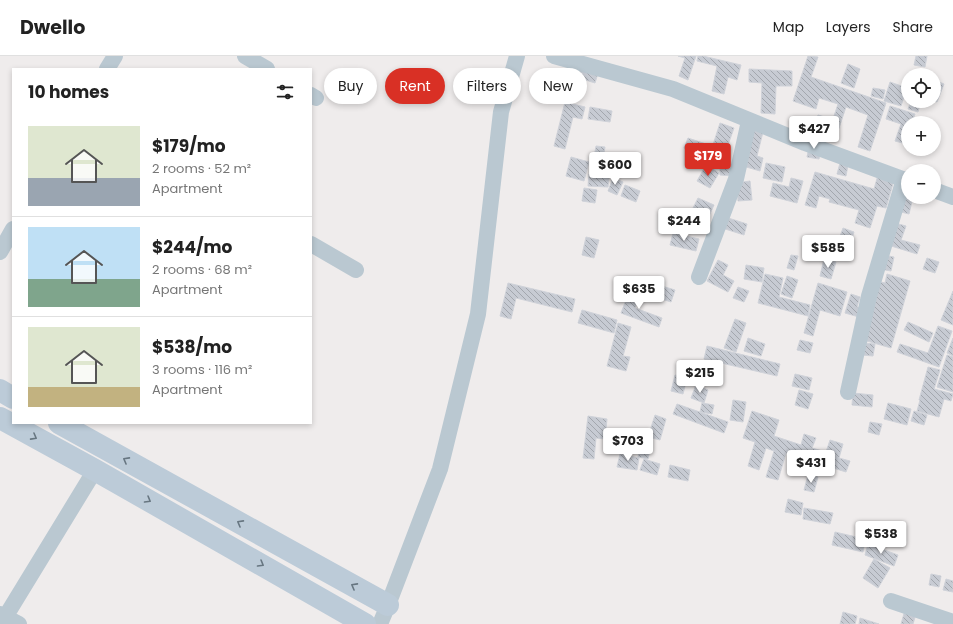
<!DOCTYPE html>
<html lang="en">
<head>
<meta charset="utf-8">
<style>
  :root { --surface:#fff; --page:#f2f2f2; --text:#222; --muted:#767676; --line:#e0e0e0; --accent:#d93025 }
  body { margin:0; font-family:Poppins,sans-serif; background:var(--page); color:var(--text); height:100vh; display:flex; flex-direction:column; font-size:15px; white-space:nowrap }
  * { box-sizing:border-box; margin:0 }
  p { font-size:13px; color:var(--muted) }
  .icon { flex:none; width:22px; height:22px; fill:none; stroke:currentColor; stroke-width:2; stroke-linecap:round; stroke-linejoin:round }
  .map { position:relative; flex:1; overflow:hidden }
  .sheet { position:absolute; left:12px; top:12px; width:300px; height:356px; display:flex; flex-direction:column; background:var(--surface); border-radius:0px; box-shadow:0 2px 6px #0003 }
  .sheet>* { flex:none }
  .top-card { position:absolute; left:324px; top:12px; width:380px; height:36px; display:flex; gap:8px }
  .tools { position:absolute; left:901px; top:12px; display:grid; gap:8px }
  .tools a { display:grid; place-items:center; width:40px; height:40px; border-radius:50%; background:var(--surface); box-shadow:0 2px 6px #0003; font-size:20px }
  .price { position:absolute; translate:-50% -34px; padding:0 9px; border-radius:4px; background:#fff; color:#222; font-size:13px; line-height:26px; filter:drop-shadow(0 1px 2px #0008) }
  .price::after { content:''; position:absolute; left:50%; top:24px; width:12px; height:9px; margin-left:-6px; background:inherit; clip-path:polygon(0 0,100% 0,50% 100%) }
  .price.selected { background:var(--accent); color:#fff }
  ul { padding:0; list-style:none }
  li { display:flex; align-items:center; gap:12px; height:100px; padding:0 16px }
  li+li { border-top:1px solid var(--line) }
  li span { display:grid; place-items:center; flex:none; width:112px; height:80px; border-radius:0px; color:#555 }
  li>.icon { margin-inline-start:auto }
  span .icon { width:48px; height:48px; fill:#fffc; stroke-width:1 }
  li b { font-size:17px }
  h2 { display:flex; justify-content:space-between; align-items:center; height:48px; padding:0 16px; font-size:17px }
  .tag { padding:0 14px; border-radius:18px; background:var(--surface); box-shadow:0 2px 6px #0003; font-size:14px; line-height:36px }
  .tag.selected { background:var(--accent); color:#fff }
  header { display:flex; align-items:center; gap:24px; box-sizing:border-box; height:56px; padding:0 20px; background:var(--surface); border-bottom:1px solid var(--line) }
  header strong { font-size:19px }
  nav { display:flex; gap:22px; margin-inline-start:auto; font-size:14px }
  .map>svg:first-child { display:block }
  .building { fill:url(#building-back-hatch); stroke:#cfd2d9 }
  .lines { fill:none; stroke-linecap:round; stroke-linejoin:round }
  .street { stroke:#bac8d1; stroke-width:16 }
  .secondary { stroke:#bccbd8; stroke-width:22 }
  .oneway { stroke:#677681 }
</style>
</head>
<body>
<header>
<strong>Dwello</strong>
<nav><a>Map</a><a>Layers</a><a>Share</a></nav>
</header>
<div class="map">
<svg width="953" height="568" viewBox="0 0 953 568">
  <defs>
    <pattern id="building-back-hatch" width="6" height="6" patternUnits="userSpaceOnUse"><rect width="6" height="6" fill="#c7cbd3"/><path d="M-1 5l2 2M0 0l6 6M5-1l2 2" fill="none" stroke="#a3a7ae"/></pattern>
  </defs>
  <rect width="100%" height="100%" fill="#efecec"/>
  <!-- building -->
  <path class="building" d="M678,0H696L688,24L679,20L685,2Z
    M698,0H703L741,9L737,24L728,21L724,38L712,35L717,10L697,5Z
    M808,0L818,1L811,21L886,47L870,95L858,91L868,59L846,51L836,81L828,78L838,48L819,42L816,53L793,45Z
    M916,0H927L925,11L914,9Z
    M579,4L600,11L595,27L573,20Z
    M848,8L860,13L854,32L841,27Z
    M749,13L792,15V30H776L775,58L761,57L762,27L749,26Z
    M934,24L944,28L937,46L934,45Z
    M890,26L907,32L901,50L884,45Z
    M873,32L885,34L883,43L871,40Z
    M911,45H921L918,56L908,53Z
    M565,46L585,51L582,63L573,61L565,93L554,90Z
    M890,50L915,58L912,67H908V81L906,88L895,85L901,68L886,63Z
    M590,51L612,55L610,66L588,63Z
    M818,59L828,62L823,78L813,75Z
    M720,67L734,72L723,103L710,98Z
    M754,73L763,76L757,100L763,102L760,115L743,110Z
    M688,82L706,88L702,98L684,92Z
    M810,86L822,88L819,103L807,101Z
    M596,90L605,91L603,103L594,102Z
    M571,101L589,106L584,125L566,120Z
    M766,107L785,111L782,126L763,122Z
    M840,107L848,109L846,120L837,118Z
    M706,109L719,117L710,132L697,125Z
    M720,112H733V120L720,119Z
    M815,116L874,133L878,119L894,124L886,152L877,150L870,172L855,167L859,154L829,146L830,143L819,140L816,152L805,149Z
    M589,118L609,119L608,131L588,130Z
    M908,120V141H913L909,158L897,155Z
    M613,122L623,126L617,139L608,135Z
    M791,122L803,125L797,147L770,140L773,127L789,131Z
    M750,125L752,144L738,145L737,127Z
    M625,129L640,135L636,146L621,140Z
    M584,132L597,134L595,147L582,145Z
    M698,142L714,149L709,160L693,152Z
    M722,160L747,168L744,179L719,171Z
    M693,163L706,167L703,175L691,172Z
    M895,167L906,170L901,184L920,189L917,198L888,189Z
    M843,172L854,176L846,201L834,197Z
    M673,177L699,183L696,195L670,189Z
    M586,181L599,184L594,202L582,199Z
    M791,199L798,200L794,214L787,212Z
    M883,199L894,201L891,215L880,213Z
    M927,202L939,206L935,217L923,213Z
    M824,203L836,206L831,223L820,220Z
    M718,204L728,209L723,219L734,225L728,236L707,225Z
    M746,209L764,212L762,226L744,223Z
    M765,218L783,222L779,241L810,249L808,260L758,247Z
    M887,218L910,225L891,292L860,283L877,225L885,227Z
    M787,220L798,224L792,242L781,238Z
    M642,224L675,234L671,246L639,236Z
    M508,227L575,243L572,256L516,242L511,263L500,260Z
    M818,227L847,236L840,260L820,254L813,280L804,277Z
    M738,231L749,235L744,246L733,242Z
    M630,234L640,237L635,252L662,262L659,271L621,257Z
    M953,235V269L941,264Z
    M851,238L860,241L857,251L868,254L866,263L845,257Z
    M582,254L617,264L614,277L578,267Z
    M735,263L746,267L736,296L724,292Z
    M908,266L933,277L929,286L904,274Z
    M618,267L631,271L623,300L630,301L626,315L607,310Z
    M938,270L952,275L939,311L897,296L900,288L928,297Z
    M748,282L765,288L761,300L744,295Z
    M953,282V300L947,297Z
    M800,284L813,287L810,297L797,294Z
    M852,286L875,288L873,300L851,298Z
    M707,290L780,308L777,320L704,303Z
    M947,299L953,301V336L937,331Z
    M928,311L940,314L934,333L953,338L951,345L944,343L939,361L917,355L920,344H919Z
    M795,318L812,322L809,334L792,330Z
    M675,319L687,322L683,338L671,335Z
    M696,329L708,334L704,347L691,342Z
    M799,334L813,338L808,353L795,349Z
    M853,337L873,339L872,351L852,349Z
    M733,344L746,346L743,366L730,364Z
    M702,347L714,349L712,358L700,356Z
    M888,347L911,353L907,369L884,363Z
    M677,348L728,366L724,377L673,358Z
    M752,355L779,364L774,380L801,389L804,378L816,382L812,392L826,396L830,384L843,388L839,402L850,405L846,416L786,397L778,424L766,421L774,395L766,392L759,414L748,410L755,386L743,382Z
    M914,355L927,359L924,369L911,365Z
    M655,359L666,363L660,384L648,381Z
    M588,360L607,363L605,383L596,382L594,403L583,402Z
    M870,366L882,368L879,379L868,376Z
    M641,386L651,388L648,403L638,401Z
    M620,398L639,402L637,414L617,411Z
    M644,403L660,408L657,419L640,414Z
    M670,409L690,414L688,425L668,421Z
    M808,419L818,421L814,436L804,434Z
    M788,443L803,447L801,459L785,456Z
    M804,452L833,457L830,468L803,463Z
    M835,476L865,483L863,496L832,489Z
    M868,488L898,499L894,510L865,499Z
    M874,503L890,512L878,532L863,522Z
    M931,518L941,520L939,531L929,529Z
    M946,523L953,525V536L943,534Z
    M905,554L916,558L913,568H901Z
    M843,556L857,560L855,568H840Z
    M860,562L879,568H859Z"/>
  <g class="lines">
    <!-- street -->
    <path class="street" d="M245,0L267,13
      M554,0L673,33L805,87L908,125
      M107,13L115,0
      M311,39L316,42
      M934,134L953,141
      M311,188L356,214
      M0,196L13,173
      M699,221L736,123L749,65
      M848,336L869,240L904,123
      M891,545L953,566
      M0,558L19,568
      M1,568L95,414
      M380,568L388,549L440,413L478,258L501,56L517,0"/>
    <!-- secondary -->
    <path class="secondary" d="M0,334L13,342
      M0,362L95,414L365,568
      M59,367L388,549"/>
  </g>
  <!-- one-way arrows -->
  <defs><path id="oneway-chevron" d="M-2-3.5L2.5 0L-2 3.5" fill="none" stroke-width="1.6" stroke-linecap="round" stroke-linejoin="round"/></defs>
  <g class="oneway">
    <use href="#oneway-chevron" transform="translate(34 381) rotate(29)"/>
    <use href="#oneway-chevron" transform="translate(126 404) rotate(-151)"/>
    <use href="#oneway-chevron" transform="translate(148 444) rotate(30)"/>
    <use href="#oneway-chevron" transform="translate(240 467) rotate(-151)"/>
    <use href="#oneway-chevron" transform="translate(261 508) rotate(30)"/>
    <use href="#oneway-chevron" transform="translate(354 530) rotate(-151)"/>
  </g>
</svg>
<div class="tools">
<a><svg class="icon" aria-label="locate" viewBox="0 0 24 24"><circle cx="12" cy="12" r="6"/><path d="M12 2v4M12 18v4M2 12h4M18 12h4"/></svg></a>
<a>+</a>
<a>−</a>
</div>
<b class="price" style="left:814px;top:94px">$427</b>
<b class="price selected" style="left:708px;top:121px">$179</b>
<b class="price" style="left:615px;top:130px">$600</b>
<b class="price" style="left:684px;top:186px">$244</b>
<b class="price" style="left:828px;top:213px">$585</b>
<b class="price" style="left:639px;top:254px">$635</b>
<b class="price" style="left:700px;top:338px">$215</b>
<b class="price" style="left:628px;top:406px">$703</b>
<b class="price" style="left:811px;top:428px">$431</b>
<b class="price" style="left:881px;top:499px">$538</b>
<div class="top-card">
<a class="tag">Buy</a>
<a class="tag selected">Rent</a>
<a class="tag">Filters</a>
<a class="tag">New</a>
</div>
<section class="sheet">
<h2>10 homes<svg class="icon" aria-label="filters" viewBox="0 0 24 24"><path d="M4 7h16M4 17h16"/><circle cx="9" cy="7" r="2"/><circle cx="15" cy="17" r="2"/></svg></h2>
<ul>
<li><span style="background:linear-gradient(#dfe7d0 65%,#9aa5b1 0)"><svg class="icon" aria-label="home" viewBox="0 0 24 24"><path d="M3 11l9-7 9 7M6 9v11h12V9"/></svg></span><div><b>$179/mo</b><p>2 rooms · 52 m²</p><p>Apartment</p></div></li>
<li><span style="background:linear-gradient(#bfe0f5 65%,#7fa58c 0)"><svg class="icon" aria-label="home" viewBox="0 0 24 24"><path d="M3 11l9-7 9 7M6 9v11h12V9"/></svg></span><div><b>$244/mo</b><p>2 rooms · 68 m²</p><p>Apartment</p></div></li>
<li><span style="background:linear-gradient(#dfe7d0 75%,#c2b280 0)"><svg class="icon" aria-label="home" viewBox="0 0 24 24"><path d="M3 11l9-7 9 7M6 9v11h12V9"/></svg></span><div><b>$538/mo</b><p>3 rooms · 116 m²</p><p>Apartment</p></div></li>
</ul>
</section>
</div>
</body>
</html>
